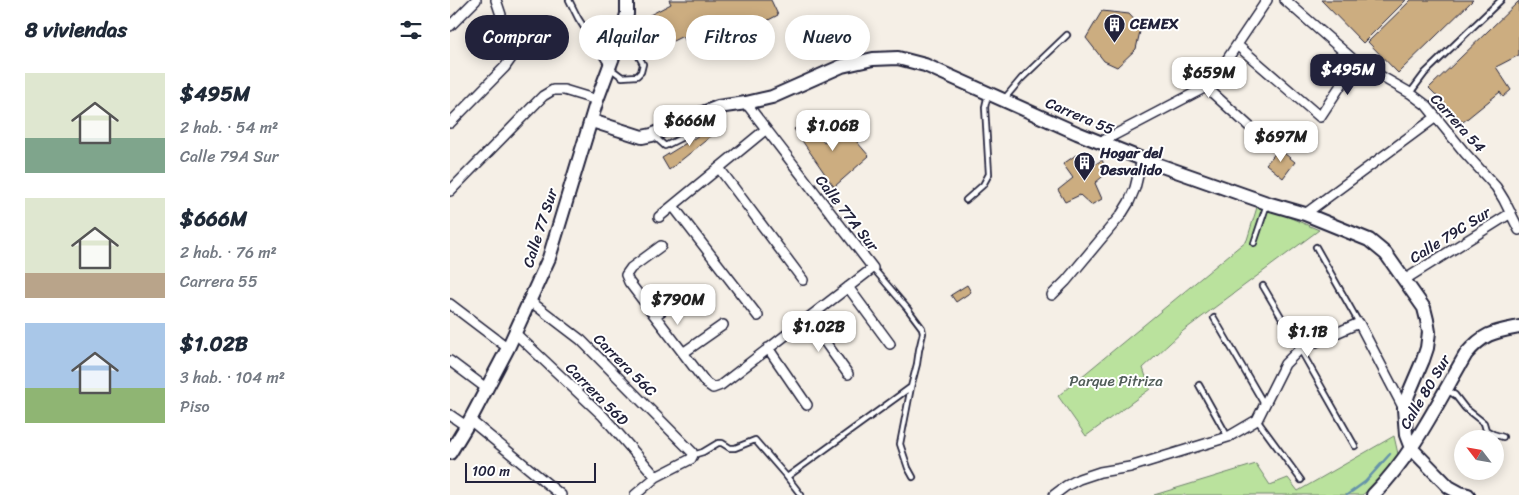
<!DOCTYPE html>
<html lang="es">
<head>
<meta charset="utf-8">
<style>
  :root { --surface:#fff; --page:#f2f2f3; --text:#1f2937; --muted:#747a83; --accent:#22223b }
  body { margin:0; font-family:Sriracha,sans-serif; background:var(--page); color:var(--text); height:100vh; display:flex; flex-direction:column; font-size:19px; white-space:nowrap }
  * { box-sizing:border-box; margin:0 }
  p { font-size:16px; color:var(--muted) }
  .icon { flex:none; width:28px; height:28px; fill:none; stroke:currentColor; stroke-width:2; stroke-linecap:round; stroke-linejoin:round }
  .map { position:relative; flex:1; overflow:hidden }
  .side { display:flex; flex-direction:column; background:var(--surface); width:450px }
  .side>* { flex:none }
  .hud { position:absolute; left:15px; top:15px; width:475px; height:45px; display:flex; gap:10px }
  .needle { width:32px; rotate:301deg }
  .fabs { position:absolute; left:1004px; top:430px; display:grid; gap:10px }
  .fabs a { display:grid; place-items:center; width:50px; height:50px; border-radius:50%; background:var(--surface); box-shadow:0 2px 12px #0003; font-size:25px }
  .scale { position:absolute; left:15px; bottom:12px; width:131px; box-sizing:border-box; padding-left:5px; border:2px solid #22223b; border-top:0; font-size:14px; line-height:18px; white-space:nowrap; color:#22223b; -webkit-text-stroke:4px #fff; paint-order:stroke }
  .price { position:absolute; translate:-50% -42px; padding:0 11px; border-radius:10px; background:#fff; color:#222; font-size:16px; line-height:32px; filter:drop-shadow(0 1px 2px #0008) }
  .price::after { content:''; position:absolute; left:50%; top:30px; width:15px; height:11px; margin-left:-8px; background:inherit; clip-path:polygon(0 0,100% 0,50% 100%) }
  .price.on { background:var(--accent); color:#fff }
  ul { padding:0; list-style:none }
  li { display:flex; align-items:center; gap:15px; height:125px; padding:0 25px }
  li span { display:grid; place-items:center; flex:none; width:140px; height:100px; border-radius:0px; color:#555 }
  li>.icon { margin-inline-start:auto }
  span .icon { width:60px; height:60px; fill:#fffc; stroke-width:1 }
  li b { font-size:21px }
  h2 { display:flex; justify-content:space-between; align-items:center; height:60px; padding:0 25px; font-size:21px }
  .tag { padding:0 18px; border-radius:22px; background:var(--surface); box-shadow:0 2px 12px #0003; font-size:18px; line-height:45px }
  .tag.on { background:var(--accent); color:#fff }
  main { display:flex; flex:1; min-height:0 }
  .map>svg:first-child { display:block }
  .green { fill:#bae29d; stroke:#6e826c }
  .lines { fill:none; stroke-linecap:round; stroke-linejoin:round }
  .stream { stroke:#6593a9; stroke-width:2.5 }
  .building { fill:#ccad80; stroke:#22223b }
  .lane-casing { stroke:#22223b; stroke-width:8 }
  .street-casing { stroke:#22223b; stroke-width:12 }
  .secondary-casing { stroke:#22223b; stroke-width:16 }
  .lane { stroke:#fff; stroke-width:4.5 }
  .street { stroke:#fff; stroke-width:9 }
  .secondary { stroke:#fff; stroke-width:12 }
  .labels { text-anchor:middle; stroke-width:4; stroke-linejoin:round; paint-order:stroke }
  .poi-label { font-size:15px; font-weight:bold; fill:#22223b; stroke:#fff; text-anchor:start }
  .street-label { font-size:15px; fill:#22223b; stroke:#fff }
  .park-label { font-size:15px; fill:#505c58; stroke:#fff }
</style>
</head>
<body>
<main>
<section class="side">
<h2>8 viviendas<svg class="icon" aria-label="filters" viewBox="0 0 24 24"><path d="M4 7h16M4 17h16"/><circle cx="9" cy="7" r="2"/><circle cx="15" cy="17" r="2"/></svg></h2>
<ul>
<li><span style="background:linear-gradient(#dfe7d0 65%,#7fa58c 0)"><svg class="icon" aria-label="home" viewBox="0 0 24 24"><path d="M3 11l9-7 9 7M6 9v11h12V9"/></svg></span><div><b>$495M</b><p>2 hab. · 54 m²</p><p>Calle 79A Sur</p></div></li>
<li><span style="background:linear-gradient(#dfe7d0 75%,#b9a48a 0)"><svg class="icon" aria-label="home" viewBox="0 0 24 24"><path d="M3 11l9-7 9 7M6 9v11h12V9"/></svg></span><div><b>$666M</b><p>2 hab. · 76 m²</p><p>Carrera 55</p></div></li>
<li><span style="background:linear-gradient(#a9c7e8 65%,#8fb573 0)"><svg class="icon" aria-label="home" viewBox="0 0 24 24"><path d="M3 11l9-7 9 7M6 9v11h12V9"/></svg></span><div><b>$1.02B</b><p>3 hab. · 104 m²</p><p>Piso</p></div></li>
</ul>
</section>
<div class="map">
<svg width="1069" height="495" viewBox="0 0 1069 495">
  <rect width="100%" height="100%" fill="#f5efe6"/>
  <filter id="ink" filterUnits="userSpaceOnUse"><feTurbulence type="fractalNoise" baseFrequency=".02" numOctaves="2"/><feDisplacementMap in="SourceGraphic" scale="10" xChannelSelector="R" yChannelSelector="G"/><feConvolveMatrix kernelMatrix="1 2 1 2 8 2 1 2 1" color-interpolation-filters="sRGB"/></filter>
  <g filter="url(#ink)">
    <!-- green -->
    <path class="green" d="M808,204L869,230L733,331L693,368L700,389L636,436L608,396L797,240Z
      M944,436L948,454L930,482L912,495H704L806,464L820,485L838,478L848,491Z"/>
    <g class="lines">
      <!-- stream -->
      <path class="stream" d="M897,495L915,482L940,454"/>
    </g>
    <!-- building -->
    <path class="building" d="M219,0H321L328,15L271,45L265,33L238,46L233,36L209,48L194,18L221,4Z
      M871,0H956L913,43Z
      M961,0H1023L948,73L918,42Z
      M1069,1V55L1046,67L1061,90L1053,97L1050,92L1013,122L979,88Z
      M652,11L679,14L691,27L686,49L667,67L654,61L636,38Z
      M272,121L275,125L219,170L212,158Z
      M358,121L374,143L395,128L419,156L384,187L344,129Z
      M829,149L845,162L833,178L816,164Z
      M626,155L636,170L652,160L658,172L645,183L652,199L641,205L630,195L615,202L608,190L623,178L613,164Z
      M517,285L521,292L506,302L501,295Z"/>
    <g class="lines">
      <defs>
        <path id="lane" d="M119,0L128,18L160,68L172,77L187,76L191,72L193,64L187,53L171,42
          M960,93L975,73L1051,0
          M555,98L571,79L617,35
          M204,136L215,146L261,123L267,111
          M516,200L533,185L539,174L535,107L538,94
          M804,243L817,204
          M866,247L909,323
          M423,268L457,308L472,328L473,333L469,350L467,364L461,387L450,444L458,468L463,477
          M813,286L850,349L905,446
          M764,318L814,404
          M749,385L778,437
          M997,390L1005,395L1015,408L1034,423L1036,430L1043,434L1053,437
          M807,420L851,480
          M243,455L253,452L268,443H272L280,448H285L305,440L337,477L351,495
          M337,477L461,387"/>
        <path id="street" d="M835,0L906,62L960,93L976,105L1015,153L1046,187L1054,200L1069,230
          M0,26L26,0
          M787,45L870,117L906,62
          M756,87L801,128
          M0,123L55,67L62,57L61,45L46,0
          M651,142L756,87L762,82L817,0
          M269,168L353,280
          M0,191L93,96L103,90H114L147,100
          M223,206L308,316
          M855,214L986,117
          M209,217L315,130
          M211,246L181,268L176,275L179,282L256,383L263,388L271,385L423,268L296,103
          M954,280L1061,213
          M398,287L440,344
          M602,295L616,281L671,215L679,202L685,188L692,159
          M80,301L131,340L242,452L243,455L241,459L206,477L185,495
          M0,304L58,348
          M205,316L238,290
          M358,318L398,374
          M65,333L153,416L206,477
          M318,348L357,405
          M233,353L273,325
          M0,361L36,388
          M0,415L16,426
          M20,420L111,495
          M604,495L616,486L629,479L650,472L680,467L778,437L807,420L835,364L850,349L909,323L954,409"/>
        <path id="secondary" d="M142,121L192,137L202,135L238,119L268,107L296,103L322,97L392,66L423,59L448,58L475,65L627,133L692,159L817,203L855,214L919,240L936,254L974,308L977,320L979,332L977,348L973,360L958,395L954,409L956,435L961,448L999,487L1010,493L1018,495
          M0,453L20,420L58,348L99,258L147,100L169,41L177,14V0
          M923,495C963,455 988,402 1016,354C1034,333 1043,332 1069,327"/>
      </defs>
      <!-- lane casing -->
      <use href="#lane" class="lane-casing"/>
      <!-- street casing -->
      <use href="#street" class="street-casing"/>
      <!-- secondary casing -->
      <use href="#secondary" class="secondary-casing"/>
      <!-- lane -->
      <use href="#lane" class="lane"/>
      <!-- street -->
      <use href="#street" class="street"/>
      <!-- secondary -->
      <use href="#secondary" class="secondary"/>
    </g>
  </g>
  <!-- icons -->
  <defs>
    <symbol id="building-pin" viewBox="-11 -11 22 30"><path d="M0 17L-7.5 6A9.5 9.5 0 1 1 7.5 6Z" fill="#22223b" stroke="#fff"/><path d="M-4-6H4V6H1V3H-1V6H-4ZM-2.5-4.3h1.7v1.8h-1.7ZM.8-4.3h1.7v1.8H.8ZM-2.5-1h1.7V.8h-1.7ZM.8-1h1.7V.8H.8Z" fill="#fff"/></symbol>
  </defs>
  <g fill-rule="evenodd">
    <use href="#building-pin" x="652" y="12" width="25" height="34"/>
    <use href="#building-pin" x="622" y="150" width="25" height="34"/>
  </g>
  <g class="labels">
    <!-- poi labels -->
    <g class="poi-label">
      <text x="680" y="29">CEMEX</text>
      <text x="650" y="158">Hogar del<tspan x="650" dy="17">Desvalido</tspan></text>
    </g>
    <!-- street labels -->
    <g class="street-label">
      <text transform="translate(630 116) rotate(23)" y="5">Carrera 55</text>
      <text transform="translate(1008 123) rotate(48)" y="5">Carrera 54</text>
      <text transform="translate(397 213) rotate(52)" y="5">Calle 77A Sur</text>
      <text transform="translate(90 228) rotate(-72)" y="5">Calle 77 Sur</text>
      <text transform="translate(1000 235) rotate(-32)" y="5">Calle 79C Sur</text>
      <text transform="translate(175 365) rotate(45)" y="5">Carrera 56C</text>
      <text transform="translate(975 392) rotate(-59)" y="5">Calle 80 Sur</text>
      <text transform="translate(147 394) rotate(45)" y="5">Carrera 56D</text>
    </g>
    <!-- park labels -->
    <g class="park-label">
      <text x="666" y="386">Parque Pitriza</text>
    </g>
  </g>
</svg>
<div class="fabs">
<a><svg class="needle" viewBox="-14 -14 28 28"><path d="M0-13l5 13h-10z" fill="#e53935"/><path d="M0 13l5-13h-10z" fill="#747a83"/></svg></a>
</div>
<div class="scale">100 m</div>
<b class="price on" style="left:898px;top:96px">$495M</b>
<b class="price" style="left:759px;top:99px">$659M</b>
<b class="price" style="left:240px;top:147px">$666M</b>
<b class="price" style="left:383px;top:152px">$1.06B</b>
<b class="price" style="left:831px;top:163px">$697M</b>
<b class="price" style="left:228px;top:326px">$790M</b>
<b class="price" style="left:369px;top:353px">$1.02B</b>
<b class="price" style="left:858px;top:358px">$1.1B</b>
<div class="hud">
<a class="tag on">Comprar</a>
<a class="tag">Alquilar</a>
<a class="tag">Filtros</a>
<a class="tag">Nuevo</a>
</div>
</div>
</main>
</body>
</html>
